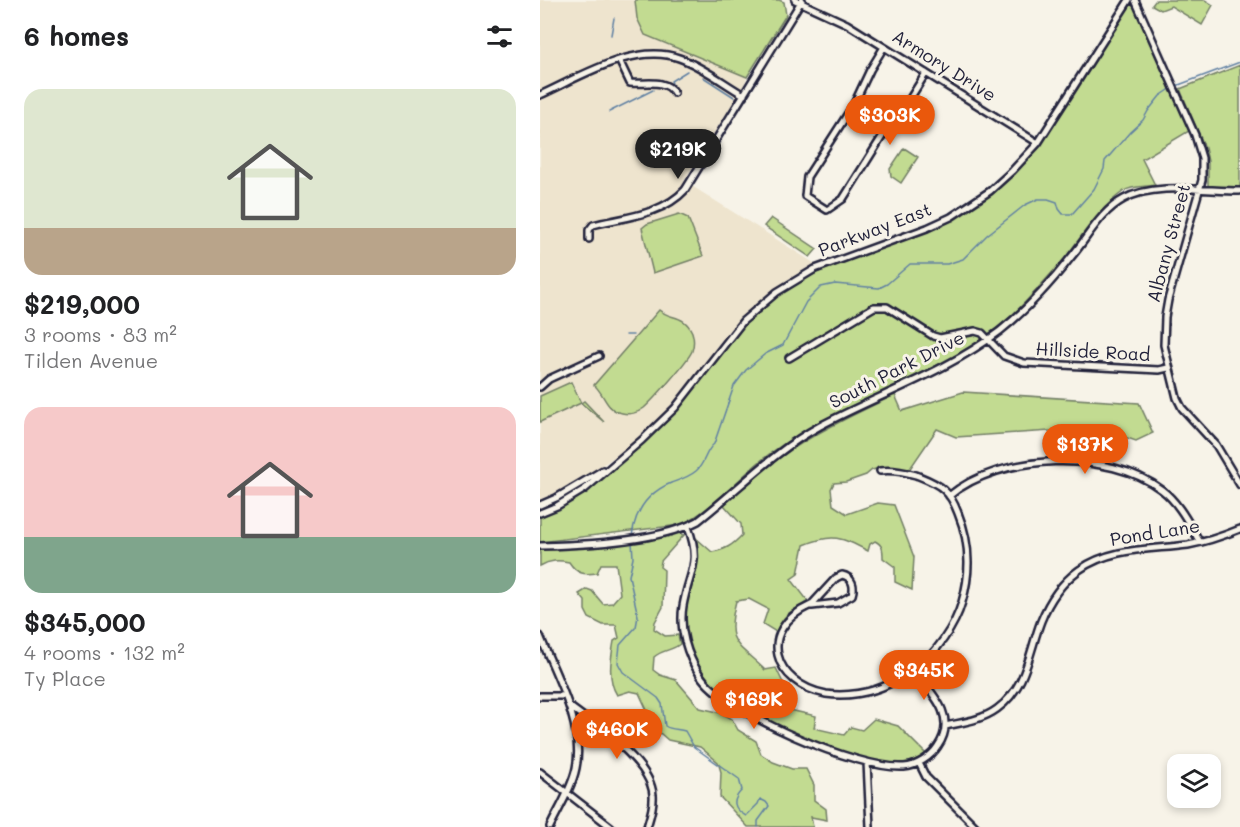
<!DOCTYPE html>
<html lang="en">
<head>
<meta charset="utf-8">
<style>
  :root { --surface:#fff; --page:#f2f2f2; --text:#202124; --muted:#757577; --accent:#ea580c }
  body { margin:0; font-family:Mali,sans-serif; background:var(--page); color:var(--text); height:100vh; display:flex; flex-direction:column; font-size:22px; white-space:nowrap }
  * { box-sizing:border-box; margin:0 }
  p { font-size:20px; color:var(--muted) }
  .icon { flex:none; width:33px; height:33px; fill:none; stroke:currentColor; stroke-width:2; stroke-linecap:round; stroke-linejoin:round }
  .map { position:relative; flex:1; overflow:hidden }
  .sheet { display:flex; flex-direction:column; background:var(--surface); width:540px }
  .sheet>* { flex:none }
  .fabs { position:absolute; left:627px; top:754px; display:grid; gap:12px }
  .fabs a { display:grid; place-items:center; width:54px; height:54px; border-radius:12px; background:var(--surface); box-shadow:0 3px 9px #0003; font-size:30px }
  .price { position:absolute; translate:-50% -51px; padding:0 14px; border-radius:21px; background:var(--accent); color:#fff; font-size:20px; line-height:39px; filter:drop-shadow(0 2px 3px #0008) }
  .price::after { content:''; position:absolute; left:50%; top:36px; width:18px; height:14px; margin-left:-9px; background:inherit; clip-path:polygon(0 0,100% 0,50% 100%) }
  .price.on { background:#222; color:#fff }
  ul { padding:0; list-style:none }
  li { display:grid; align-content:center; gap:12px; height:318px; padding:0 24px }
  li span { display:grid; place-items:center; height:186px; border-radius:18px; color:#555 }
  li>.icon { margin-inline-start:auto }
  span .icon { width:108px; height:108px; fill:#fffc; stroke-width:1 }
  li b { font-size:26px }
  h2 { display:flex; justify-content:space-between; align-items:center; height:72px; padding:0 24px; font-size:26px }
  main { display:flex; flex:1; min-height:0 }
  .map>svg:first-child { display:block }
  .built { fill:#eee4ce }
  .green { fill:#c2db91; stroke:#727e66; stroke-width:1.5 }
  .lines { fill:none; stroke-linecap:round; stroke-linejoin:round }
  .stream { stroke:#6181a3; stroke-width:1.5 }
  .minor-casing { stroke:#22223b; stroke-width:10 }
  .minor { stroke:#f7f3e8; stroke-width:5 }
  .labels { text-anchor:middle; stroke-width:6; stroke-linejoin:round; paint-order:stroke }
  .street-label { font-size:18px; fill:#22223b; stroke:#f7f3e8 }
</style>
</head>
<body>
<main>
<section class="sheet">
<h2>6 homes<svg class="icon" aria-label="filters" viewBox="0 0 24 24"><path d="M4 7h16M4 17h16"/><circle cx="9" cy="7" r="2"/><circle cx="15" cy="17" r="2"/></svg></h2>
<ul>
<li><span style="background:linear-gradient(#dfe7d0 75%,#b9a48a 0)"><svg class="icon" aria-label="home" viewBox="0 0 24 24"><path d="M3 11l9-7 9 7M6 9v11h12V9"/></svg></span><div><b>$219,000</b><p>3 rooms · 83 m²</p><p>Tilden Avenue</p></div></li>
<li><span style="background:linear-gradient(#f6c9c9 70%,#7fa58c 0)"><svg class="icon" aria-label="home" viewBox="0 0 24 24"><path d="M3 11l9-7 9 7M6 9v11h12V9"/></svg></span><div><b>$345,000</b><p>4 rooms · 132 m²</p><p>Ty Place</p></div></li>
</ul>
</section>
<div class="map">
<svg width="700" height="827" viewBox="0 0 700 827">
  <rect width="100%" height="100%" fill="#f7f3e8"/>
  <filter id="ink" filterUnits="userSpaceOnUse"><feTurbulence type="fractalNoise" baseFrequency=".0167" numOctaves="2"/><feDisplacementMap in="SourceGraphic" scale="12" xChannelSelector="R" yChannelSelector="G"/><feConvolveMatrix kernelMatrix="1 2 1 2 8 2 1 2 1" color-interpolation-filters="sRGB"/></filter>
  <g filter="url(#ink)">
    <!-- built -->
    <path class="built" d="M0,0H95L96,12L191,70L207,77L204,85L144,181L277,265L247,280L207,312L186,334L140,396L115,423L89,447L31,486L0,501Z"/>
    <!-- green -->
    <path class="green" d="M95,0H239L244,2L246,15L207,77L105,35L97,18Z
      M616,0H665L673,5L662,25L631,6L621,10L612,5Z
      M590,4L594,7L649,131L602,159L615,185C606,187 592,186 584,191C559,208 542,236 524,259C512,273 500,286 488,299C420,374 312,393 232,452C200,475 176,508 140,525L0,542V515C34,502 58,481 86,457C107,439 129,420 147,397C172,367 191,332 222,307C290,250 379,249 448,196C497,159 528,105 559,54C569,38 578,19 590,4Z
      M700,65V187H668V161L665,148L640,89Z
      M364,148L378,157L361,183L351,176L350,169Z
      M139,214L148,218L163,256L113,273L102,228L107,224Z
      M231,218L277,249L270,257L224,226Z
      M119,310C131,320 144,314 152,332C154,338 154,345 152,351C148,361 113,400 104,408C98,413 89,415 82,413C65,410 65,394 54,385Z
      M31,382L41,403L44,401L64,422L41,403L0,422V396Z
      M423,392L599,403L613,433L596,441L573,433L526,430L416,437L397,429L369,470L344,467L332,470L326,475L306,482L294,483L291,489L293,505L307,514L338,503L354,505L374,557L372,590L355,582V567L343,558C343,550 343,545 335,541L330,544L328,551C301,537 293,533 264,545L258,574L251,579L268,601C251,613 246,610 236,632L223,624L228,609L209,599L196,601C185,644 196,642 225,670L236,668L244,685L250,710L276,716L274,728L304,735L311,727L322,730L334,719L358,726L386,754C370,766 347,765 329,761C311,757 293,749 277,742C242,728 204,713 176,688C165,677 157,665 151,650C148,640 145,629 145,619C145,589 163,569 156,538L172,552C185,550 193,545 202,535L201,524L184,505C238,451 286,427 355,395L362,411Z
      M138,533L144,535L121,561L120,567L124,570L123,607L115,622L114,629L125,636L138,635L140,644C131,651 122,650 114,657L113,670L120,675L136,680L160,708L182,713L192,719L198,730L216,741L221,754L233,762L252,769H266L274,785V800L286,809L287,820L271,817L273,827H208L180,797L181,772L178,762L160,747L128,740L120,733L119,725L107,710L99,693L90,691L77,695C67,680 71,658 74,641L79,638L76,625H63L49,618L45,610V601L39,594L47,589L52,591L63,604L72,603L80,594L76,564H61L57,573C43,575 37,574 29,562C18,560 10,560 0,566V550L58,546Z"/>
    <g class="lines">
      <!-- stream -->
      <path class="stream" d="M71,35L74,18
        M163,77L194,97
        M132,83L131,81L147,71
        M636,86L700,62
        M69,112L113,90
        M86,335H93
        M92,536C95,511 107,493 131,483C139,480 149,477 156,471C165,464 165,451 174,444L194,386L206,370L225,354L243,345L266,302L281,287L295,284L339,288L347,284L370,264H407L423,259L447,235L485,205L498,199H508L517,202L519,209L523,214H532L554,189L564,169L565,161L590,132L603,120L608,111L620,96L632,88
        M92,541L93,558L89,576L98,616L96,627L80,645L78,663L83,672L118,698L122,704L125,726C131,730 138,729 145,731L154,747L199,779L202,790C192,800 192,808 206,816L218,804L220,799L226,802L229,806L218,821V827"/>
      <defs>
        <path id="minor" d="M255,0L307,24L498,143
          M595,0L655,135L662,158V180L628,300L625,317L624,345L637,398L642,408L676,445L700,485
          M344,47L330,70L314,104L267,177L265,196L287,210L303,199L350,124L371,97L386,73
          M79,60L90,83C104,85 126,78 134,93
          M0,95C40,77 95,42 139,58C162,66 183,83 204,95
          M49,239V230L53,225C85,217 122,215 145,190L262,0
          M249,358L334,307H347L393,336L400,338L435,331L442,333L464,356L484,363L619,370L628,368
          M0,387L9,379L59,356
          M409,496C460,453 569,449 622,490C639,503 649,524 660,542
          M0,505L16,498L63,470
          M0,513L17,506L45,489L102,440L135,408L203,321L237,292L275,269L387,228L411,217L450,191L472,171L498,143L589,0
          M148,527C162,564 149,571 143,606C139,629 147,655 160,675C184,713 319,770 364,767C377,766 391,757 398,746C418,717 392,693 374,671
          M0,546C44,545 120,541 158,521C199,489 234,451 280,426C340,394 405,373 460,331C488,309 511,283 532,256C548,237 561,211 584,199C615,182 665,191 700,191
          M302,575C312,577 315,586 312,595L298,603L272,606L273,603L296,578Z
          M271,605C215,630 234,684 286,694C306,697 331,693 349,684C358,680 369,676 377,669C396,652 415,627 422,602C431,572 430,542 418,513C415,505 411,496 404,490C397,483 386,479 376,475C365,472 352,469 340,471
          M0,636C15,674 45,726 36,768C32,788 19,808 10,827
          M0,696H25
          M29,706C54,725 111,761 113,795C114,806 110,817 107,827
          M406,726C424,722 442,720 457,709C487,687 489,652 501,621C509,601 521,583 539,570C571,547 610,550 648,545C666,542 683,536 700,529
          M327,762L330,827
          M379,763L386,777L436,827
          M0,772L71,827"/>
      </defs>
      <!-- minor casing -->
      <use href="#minor" class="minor-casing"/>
      <!-- minor -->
      <use href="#minor" class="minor"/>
    </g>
  </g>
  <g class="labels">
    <!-- street labels -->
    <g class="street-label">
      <text transform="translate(404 66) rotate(32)" y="6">Armory Drive</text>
      <text transform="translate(335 230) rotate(-21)" y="6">Parkway East</text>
      <text transform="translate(629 243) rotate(-75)" y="6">Albany Street</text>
      <text transform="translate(553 352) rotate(3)" y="6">Hillside Road</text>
      <text transform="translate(357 370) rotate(-27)" y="6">South Park Drive</text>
      <text transform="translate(615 533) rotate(-9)" y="6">Pond Lane</text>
    </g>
  </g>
</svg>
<div class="fabs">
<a><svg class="icon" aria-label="layers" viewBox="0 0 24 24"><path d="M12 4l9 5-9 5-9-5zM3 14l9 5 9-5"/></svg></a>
</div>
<b class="price" style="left:350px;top:146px">$303K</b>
<b class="price on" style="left:138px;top:180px">$219K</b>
<b class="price" style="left:545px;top:475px">$137K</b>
<b class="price" style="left:384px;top:701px">$345K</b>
<b class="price" style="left:214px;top:730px">$169K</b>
<b class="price" style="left:77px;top:760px">$460K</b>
</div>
</main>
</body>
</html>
